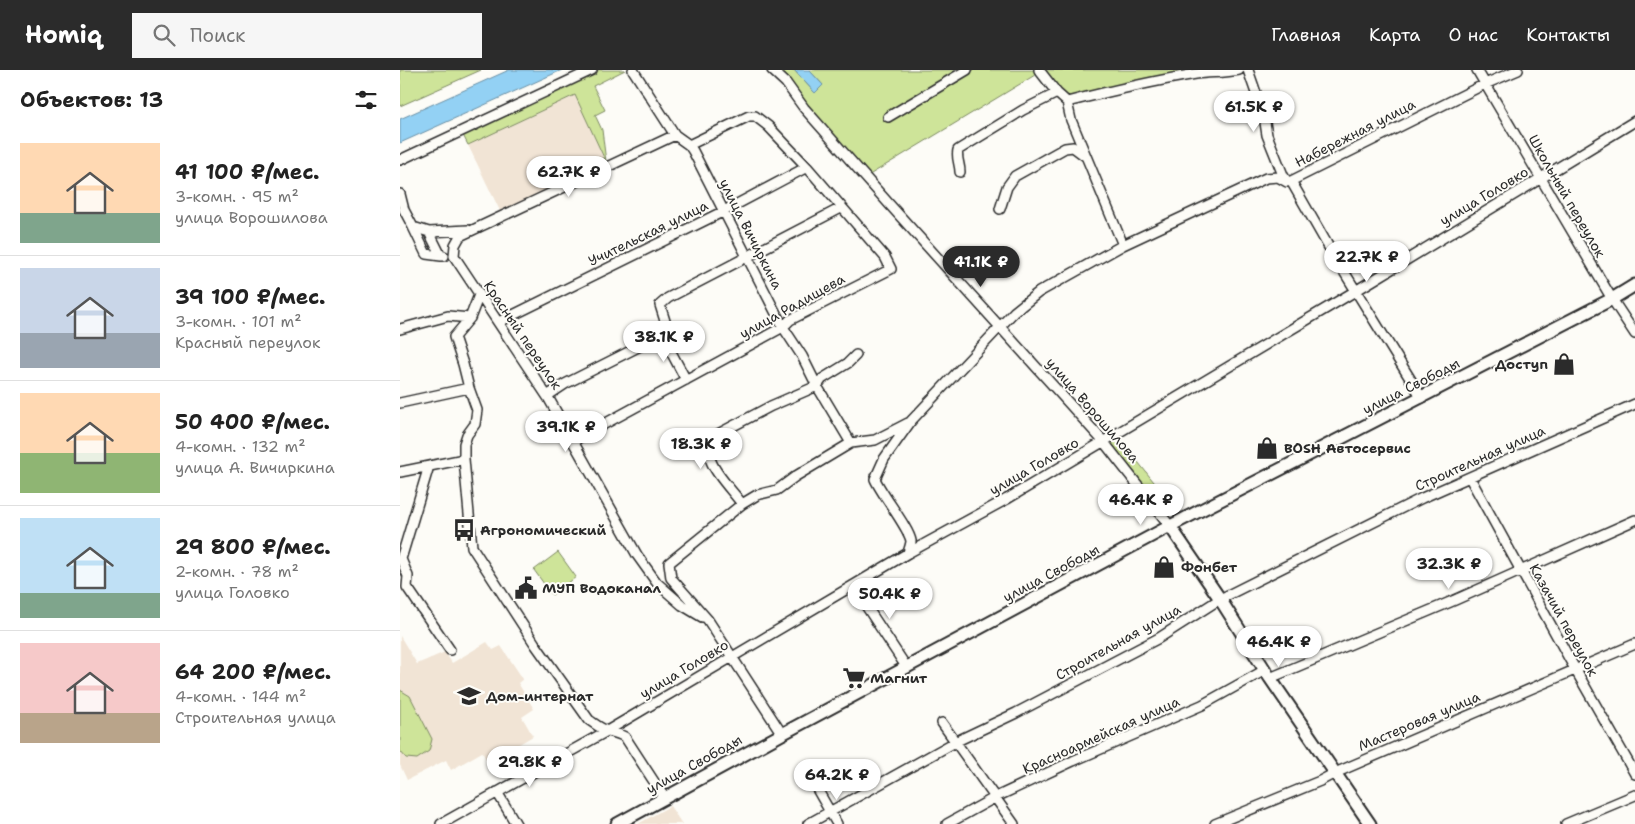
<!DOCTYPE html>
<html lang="ru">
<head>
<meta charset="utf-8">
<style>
  :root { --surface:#fff; --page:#f6f6f6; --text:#222; --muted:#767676; --line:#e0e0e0; --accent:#2b2b2b }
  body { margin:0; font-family:"Shantell Sans",sans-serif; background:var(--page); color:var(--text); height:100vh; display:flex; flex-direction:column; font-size:19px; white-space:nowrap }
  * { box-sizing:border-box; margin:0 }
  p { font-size:16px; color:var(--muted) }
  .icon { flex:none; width:28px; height:28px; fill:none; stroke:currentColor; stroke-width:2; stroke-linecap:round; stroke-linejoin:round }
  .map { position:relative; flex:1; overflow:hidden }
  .drawer { display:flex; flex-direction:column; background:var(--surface); width:400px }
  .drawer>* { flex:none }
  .price { position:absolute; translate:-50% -42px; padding:0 11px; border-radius:18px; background:#fff; color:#222; font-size:16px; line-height:32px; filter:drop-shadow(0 1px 2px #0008) }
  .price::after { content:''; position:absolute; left:50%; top:30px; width:15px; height:11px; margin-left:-8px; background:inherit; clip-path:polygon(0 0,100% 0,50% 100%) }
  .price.on { background:var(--accent); color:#fff }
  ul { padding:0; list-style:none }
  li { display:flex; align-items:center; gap:15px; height:125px; padding:0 20px }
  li+li { border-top:1px solid var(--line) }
  li span { display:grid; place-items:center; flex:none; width:140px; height:100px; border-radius:0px; color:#555 }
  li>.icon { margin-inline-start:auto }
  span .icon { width:60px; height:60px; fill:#fffc; stroke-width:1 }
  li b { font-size:21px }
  h2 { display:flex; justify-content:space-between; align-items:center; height:60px; padding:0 20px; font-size:21px }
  header { display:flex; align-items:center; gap:30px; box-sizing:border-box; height:70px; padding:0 25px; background:var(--accent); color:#fff }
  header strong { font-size:24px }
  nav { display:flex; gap:28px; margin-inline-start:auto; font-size:18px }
  .search { width:350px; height:45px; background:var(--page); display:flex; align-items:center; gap:12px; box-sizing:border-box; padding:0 18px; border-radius:0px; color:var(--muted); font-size:19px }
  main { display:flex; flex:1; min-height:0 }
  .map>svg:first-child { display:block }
  .built { fill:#f1e4d5 }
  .green { fill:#cee499; stroke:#7c8862 }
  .water { fill:#93d1f4; stroke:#698fa4 }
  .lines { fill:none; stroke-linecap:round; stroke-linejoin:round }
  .minor-casing { stroke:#2b2b2b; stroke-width:12 }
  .major-casing { stroke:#2b2b2b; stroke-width:15 }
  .minor { stroke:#fdfcf7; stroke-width:9 }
  .major { stroke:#fdfcf7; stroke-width:11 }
  .labels { text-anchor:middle; stroke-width:4; stroke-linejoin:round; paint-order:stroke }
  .street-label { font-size:14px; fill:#2b2b2b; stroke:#fdfcf7 }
  .poi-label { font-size:14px; font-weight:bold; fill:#2b2b2b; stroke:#fdfcf7; text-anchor:start }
</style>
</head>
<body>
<header>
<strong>Homiq</strong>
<div class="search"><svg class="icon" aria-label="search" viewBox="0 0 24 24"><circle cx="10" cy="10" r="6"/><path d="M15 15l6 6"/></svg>Поиск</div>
<nav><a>Главная</a><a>Карта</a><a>О нас</a><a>Контакты</a></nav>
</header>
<main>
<section class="drawer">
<h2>Объектов: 13<svg class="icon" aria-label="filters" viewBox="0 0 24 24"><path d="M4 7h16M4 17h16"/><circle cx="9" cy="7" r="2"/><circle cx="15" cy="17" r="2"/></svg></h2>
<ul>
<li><span style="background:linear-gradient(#ffd9b3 70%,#7fa58c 0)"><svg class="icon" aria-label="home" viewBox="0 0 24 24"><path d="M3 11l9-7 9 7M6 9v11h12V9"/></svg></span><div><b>41 100 ₽/мес.</b><p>3-комн. · 95 m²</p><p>улица Ворошилова</p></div></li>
<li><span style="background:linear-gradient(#c9d6e8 65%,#9aa5b1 0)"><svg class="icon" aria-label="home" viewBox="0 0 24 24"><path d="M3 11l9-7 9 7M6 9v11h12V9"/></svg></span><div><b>39 100 ₽/мес.</b><p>3-комн. · 101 m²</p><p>Красный переулок</p></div></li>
<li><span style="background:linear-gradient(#ffd9b3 60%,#8fb573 0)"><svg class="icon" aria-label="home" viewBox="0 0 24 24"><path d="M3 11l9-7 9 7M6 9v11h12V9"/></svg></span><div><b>50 400 ₽/мес.</b><p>4-комн. · 132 m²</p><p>улица А. Вичиркина</p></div></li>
<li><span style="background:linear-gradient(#bfe0f5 75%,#7fa58c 0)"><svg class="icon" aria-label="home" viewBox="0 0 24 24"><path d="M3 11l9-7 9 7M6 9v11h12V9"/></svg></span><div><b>29 800 ₽/мес.</b><p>2-комн. · 78 m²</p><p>улица Головко</p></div></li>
<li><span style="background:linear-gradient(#f6c9c9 70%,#b9a48a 0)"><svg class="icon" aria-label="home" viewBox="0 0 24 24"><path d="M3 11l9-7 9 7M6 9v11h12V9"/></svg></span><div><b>64 200 ₽/мес.</b><p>4-комн. · 144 m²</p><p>Строительная улица</p></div></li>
</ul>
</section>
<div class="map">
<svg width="1235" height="754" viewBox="0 0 1235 754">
  <rect width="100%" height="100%" fill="#fdfcf7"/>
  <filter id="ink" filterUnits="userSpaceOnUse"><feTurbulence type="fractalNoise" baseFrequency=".02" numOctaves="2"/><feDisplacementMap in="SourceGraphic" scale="10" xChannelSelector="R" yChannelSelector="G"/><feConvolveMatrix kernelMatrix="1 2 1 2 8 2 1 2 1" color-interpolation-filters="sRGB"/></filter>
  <g filter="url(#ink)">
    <!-- built -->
    <path class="built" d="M175,25L206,92L101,143L68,75Z
      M0,566L17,594L45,582L52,593L87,572L93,580L101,576L123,609L118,613L134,639L122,647L133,666L88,692L82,682L51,700L46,690L7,710L0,695Z
      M270,736L282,754H238L261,741Z"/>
    <!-- green -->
    <path class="green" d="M0,0H81L0,36Z
      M192,0H225L193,16L205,40L195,45L202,60L206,92L175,25L68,75L61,61Z
      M372,0H394L415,23L423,15L409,0H796L667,32L640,2L466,107Z
      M719,368L773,436L766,442L712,374Z
      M158,482L176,507L152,525L134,500Z
      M0,620L10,626L32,669L29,681L17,689L6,688L0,681Z"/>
    <!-- water -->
    <path class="water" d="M109,0H162L0,73V49Z
      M394,0H409L423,15L415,23Z"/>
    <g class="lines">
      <defs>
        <path id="minor" d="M233,0L275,65L289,75L293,81L383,257L402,286L417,316L451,373
          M372,0L386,13L404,38L490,135L703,371L770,456
          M639,0L657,23L667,32
          M848,0L864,46L867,65L883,105L886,110
          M1077,0L1212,229L1235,264
          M488,47L567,0
          M0,90L192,0
          M560,102C560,94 556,88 558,80L623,40L657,23
          M891,111L927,174L1022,328
          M0,124L4,140L13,157L29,162L68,160
          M600,139L607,117L615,106L665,78L673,77L685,86
          M13,157L26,184L41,186
          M29,162L41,186H44
          M723,175L671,50L667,32C710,21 753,11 796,4C810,2 824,3 839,0
          M54,186L149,329L237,485L257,513L282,535L302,547
          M54,186L55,175L60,166L275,65
          M79,225L70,248L54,267L63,294L69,318L77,340L75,354L67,365L64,374V389L72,477L135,574L189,650C195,654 201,659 208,661C215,663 219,664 225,667L264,727
          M99,252L324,141L407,97
          M0,259L48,246L70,248
          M262,265L286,310
          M147,326L165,314L262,265L265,251L260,235L268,228L441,138
          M0,333L69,318
          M173,371L383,257L390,250L491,199L485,187L407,97L368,56L355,46H349L289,75
          M29,396L1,489L8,506L7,517L50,580
          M0,402L64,389
          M1070,408L1175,599L1235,704
          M342,434C329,415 292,385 318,364L371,336L417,316L422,309L448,293L456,285
          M508,483C509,479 511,474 511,471C509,458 482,425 475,409L484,389L511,351L614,242L639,222L723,175L866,108L878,107L887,112L891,111L1085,14L1118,0
          M453,516L507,598
          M870,608L1055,530L1235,450
          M542,653L614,754
          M382,664L308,550L271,508L269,493L342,434L357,425L377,420L396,406L451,373L475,370L508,353
          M417,719L437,754
          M97,722L116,754
          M41,754L207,661L508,483L607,429L957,220L1235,51
          M408,754L557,671L616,643L759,568L820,529L1022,428L1235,334
          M547,754L596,727L673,691L802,635L865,600
          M815,754L920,711L935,703L1235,574
          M1166,754L1235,725"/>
        <path id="major" d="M770,456L820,529L870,608L970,754
          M217,754L382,664L770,456L1212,229L1235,215"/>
      </defs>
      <!-- minor casing -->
      <use href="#minor" class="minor-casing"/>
      <!-- major casing -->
      <use href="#major" class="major-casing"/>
      <!-- minor -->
      <use href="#minor" class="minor"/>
      <!-- major -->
      <use href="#major" class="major"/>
    </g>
  </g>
  <!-- icons -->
  <defs>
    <symbol id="shop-bare" viewBox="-9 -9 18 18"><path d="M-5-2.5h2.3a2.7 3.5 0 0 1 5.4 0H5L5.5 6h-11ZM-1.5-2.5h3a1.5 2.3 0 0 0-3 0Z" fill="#2b2b2b" stroke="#fdfcf7" stroke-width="2.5" paint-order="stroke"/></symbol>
    <symbol id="bus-bare" viewBox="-9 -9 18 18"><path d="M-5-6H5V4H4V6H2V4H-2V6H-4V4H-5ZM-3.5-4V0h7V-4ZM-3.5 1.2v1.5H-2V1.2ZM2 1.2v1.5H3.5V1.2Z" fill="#2b2b2b" stroke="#fdfcf7" stroke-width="2.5" paint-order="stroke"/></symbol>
    <symbol id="civic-bare" viewBox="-9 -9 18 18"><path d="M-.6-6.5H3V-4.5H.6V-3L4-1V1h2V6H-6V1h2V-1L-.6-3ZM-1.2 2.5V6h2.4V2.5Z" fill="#2b2b2b" stroke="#fdfcf7" stroke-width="2.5" paint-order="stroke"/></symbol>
    <symbol id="supermarket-bare" viewBox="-9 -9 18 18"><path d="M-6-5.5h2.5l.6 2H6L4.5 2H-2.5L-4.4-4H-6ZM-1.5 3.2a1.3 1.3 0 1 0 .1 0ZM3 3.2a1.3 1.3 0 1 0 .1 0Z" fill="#2b2b2b" stroke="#fdfcf7" stroke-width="2.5" paint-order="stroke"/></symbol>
    <symbol id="school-bare" viewBox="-9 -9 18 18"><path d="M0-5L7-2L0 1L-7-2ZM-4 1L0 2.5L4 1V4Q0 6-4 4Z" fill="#2b2b2b" stroke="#fdfcf7" stroke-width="2.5" paint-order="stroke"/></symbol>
  </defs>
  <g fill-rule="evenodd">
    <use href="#shop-bare" x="1148" y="278" width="32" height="32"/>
    <use href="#shop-bare" x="851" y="362" width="32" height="32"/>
    <use href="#bus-bare" x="48" y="444" width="32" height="32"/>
    <use href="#shop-bare" x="748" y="481" width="32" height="32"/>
    <use href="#civic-bare" x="110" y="502" width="32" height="32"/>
    <use href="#supermarket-bare" x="438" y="592" width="32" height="32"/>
    <use href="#school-bare" x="53" y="610" width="32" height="32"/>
  </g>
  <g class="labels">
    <!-- street labels -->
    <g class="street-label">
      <text transform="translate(955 63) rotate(-27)" y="5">Набережная улица</text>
      <text transform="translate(1084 126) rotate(-31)" y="5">улица Головко</text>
      <text transform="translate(1167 126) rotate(60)" y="5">Школьный переулок</text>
      <text transform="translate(248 163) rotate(-26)" y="5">Учительская улица</text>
      <text transform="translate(351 164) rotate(63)" y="5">улица Вичиркина</text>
      <text transform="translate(392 236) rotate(-29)" y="5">улица Радищева</text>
      <text transform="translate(123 265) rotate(56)" y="5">Красный переулок</text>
      <text transform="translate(1011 316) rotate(-27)" y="5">улица Свободы</text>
      <text transform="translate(693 340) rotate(49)" y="5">улица Ворошилова</text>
      <text transform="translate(1080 388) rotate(-24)" y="5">Строительная улица</text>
      <text transform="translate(634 396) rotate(-30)" y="5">улица Головко</text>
      <text transform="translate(651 503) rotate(-28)" y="5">улица Свободы</text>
      <text transform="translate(1164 550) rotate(61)" y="5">Казачий переулок</text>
      <text transform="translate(718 572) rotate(-29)" y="5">Строительная улица</text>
      <text transform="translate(284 599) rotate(-31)" y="5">улица Головко</text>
      <text transform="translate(1019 651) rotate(-23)" y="5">Мастеровая улица</text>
      <text transform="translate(701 665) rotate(-24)" y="5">Красноармейская улица</text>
      <text transform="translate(294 694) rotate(-29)" y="5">улица Свободы</text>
    </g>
    <!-- poi labels -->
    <g class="poi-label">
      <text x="1148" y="299" text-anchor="end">Доступ</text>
      <text x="884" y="383">BOSH Автосервис</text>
      <text x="80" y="465">Агрономический</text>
      <text x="781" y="502">Фонбет</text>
      <text x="142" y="523">МУП Водоканал</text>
      <text x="470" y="613">Магнит</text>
      <text x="86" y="631">Дом-интернат</text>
    </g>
  </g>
</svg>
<b class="price" style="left:854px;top:63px">61.5K ₽</b>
<b class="price" style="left:169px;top:128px">62.7K ₽</b>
<b class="price" style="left:967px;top:213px">22.7K ₽</b>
<b class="price on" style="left:581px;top:218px">41.1K ₽</b>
<b class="price" style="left:264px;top:293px">38.1K ₽</b>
<b class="price" style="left:166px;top:383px">39.1K ₽</b>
<b class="price" style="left:301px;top:400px">18.3K ₽</b>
<b class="price" style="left:741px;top:456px">46.4K ₽</b>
<b class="price" style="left:1049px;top:520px">32.3K ₽</b>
<b class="price" style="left:490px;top:550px">50.4K ₽</b>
<b class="price" style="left:879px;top:598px">46.4K ₽</b>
<b class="price" style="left:130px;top:718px">29.8K ₽</b>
<b class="price" style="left:437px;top:731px">64.2K ₽</b>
</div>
</main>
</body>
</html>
